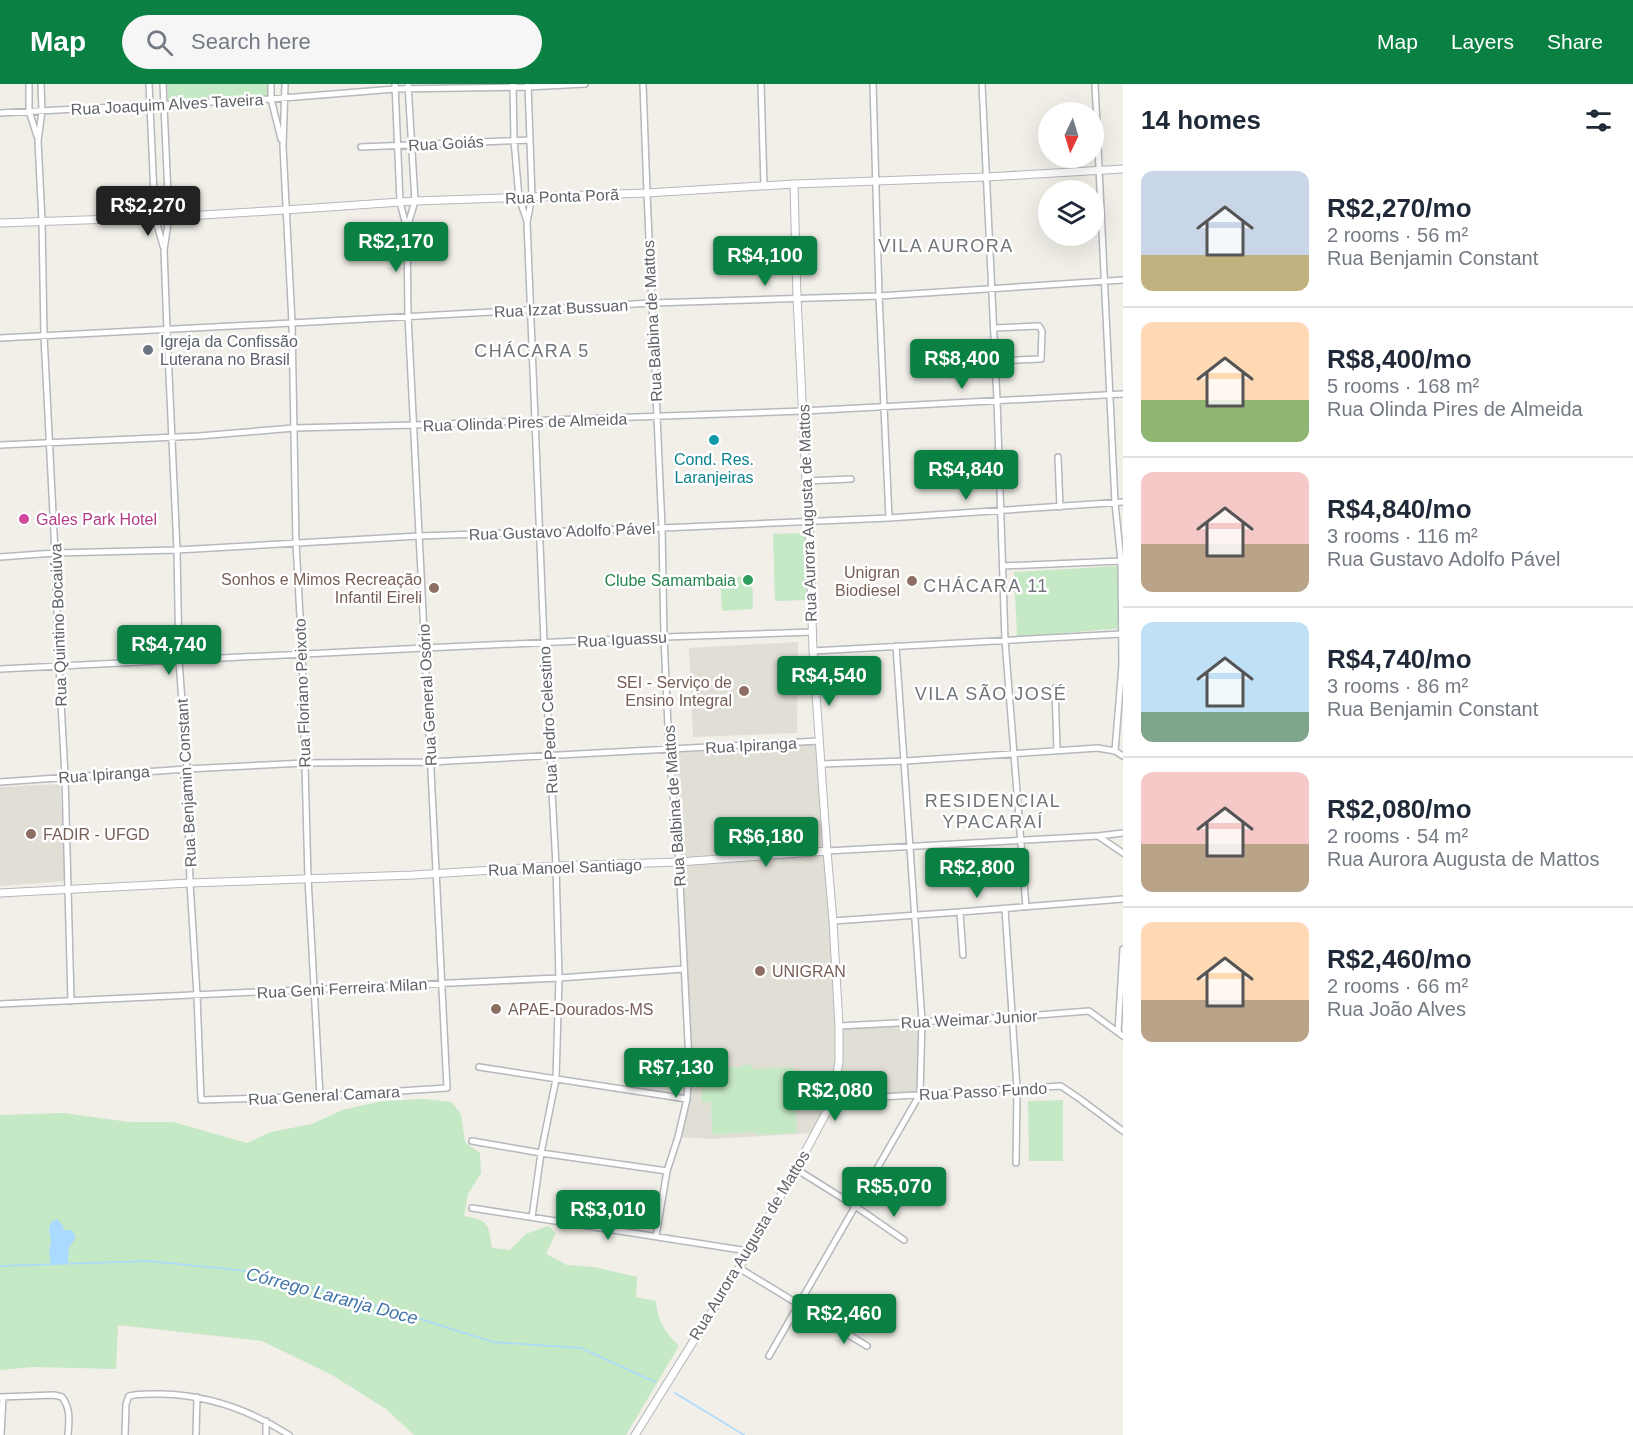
<!DOCTYPE html>
<html lang="en">
<head>
<meta charset="utf-8">
<style>
  :root { --surface:#fff; --page:#f6f6f7; --text:#1f2937; --muted:#747a83; --line:#e0e1e3; --accent:#0b8043 }
  body { margin:0; font-family:Arial,sans-serif; background:var(--page); color:var(--text); height:100vh; display:flex; flex-direction:column; font-size:22px; white-space:nowrap }
  * { box-sizing:border-box; margin:0 }
  p { font-size:20px; color:var(--muted) }
  .icon { flex:none; width:33px; height:33px; fill:none; stroke:currentColor; stroke-width:2; stroke-linecap:round; stroke-linejoin:round }
  .map { position:relative; flex:1; overflow:hidden }
  .details { display:flex; flex-direction:column; background:var(--surface); width:510px }
  .details>* { flex:none }
  .needle { width:39px; rotate:184deg }
  .tools { position:absolute; left:1038px; top:18px; display:grid; gap:12px }
  .tools a { display:grid; place-items:center; width:66px; height:66px; border-radius:50%; background:var(--surface); box-shadow:0 6px 24px #0002; font-size:30px }
  .price { position:absolute; translate:-50% -51px; padding:0 14px; border-radius:6px; background:var(--accent); color:#fff; font-size:20px; line-height:39px; filter:drop-shadow(0 2px 3px #0008) }
  .price::after { content:''; position:absolute; left:50%; top:36px; width:18px; height:14px; margin-left:-9px; background:inherit; clip-path:polygon(0 0,100% 0,50% 100%) }
  .price.on { background:#222; color:#fff }
  ul { padding:0; list-style:none }
  li { display:flex; align-items:center; gap:18px; height:150px; padding:0 18px }
  li+li { border-top:2px solid var(--line) }
  li span { display:grid; place-items:center; flex:none; width:168px; height:120px; border-radius:12px; color:#555 }
  li>.icon { margin-inline-start:auto }
  span .icon { width:72px; height:72px; fill:#fffc; stroke-width:1 }
  li b { font-size:26px }
  h2 { display:flex; justify-content:space-between; align-items:center; height:72px; padding:0 18px; font-size:26px }
  header { display:flex; align-items:center; gap:36px; box-sizing:border-box; height:84px; padding:0 30px; background:var(--accent); color:#fff }
  header strong { font-size:28px }
  nav { display:flex; gap:33px; margin-inline-start:auto; font-size:21px }
  .search { width:420px; height:54px; background:var(--page); display:flex; align-items:center; gap:15px; box-sizing:border-box; padding:0 21px; border-radius:33px; color:var(--muted); font-size:22px }
  main { display:flex; flex:1; min-height:0 }
  .map>svg:first-child { display:block }
  .education { fill:#e1ded6 }
  .green { fill:#c5e8c5 }
  .water { fill:#aadaff }
  .lines { fill:none; stroke-linecap:round; stroke-linejoin:round }
  .stream { stroke:#aadaff; stroke-width:1.5 }
  .minor-casing { stroke:#b5b8bc; stroke-width:8 }
  .tertiary-casing { stroke:#b5b8bc; stroke-width:9 }
  .minor { stroke:#fff; stroke-width:5 }
  .tertiary { stroke:#fff; stroke-width:7 }
  .worship-dot { fill:#6b7280; stroke:#fff; stroke-width:2 }
  .culture-dot { fill:#0f9aa8; stroke:#fff; stroke-width:2 }
  .hotel-dot { fill:#d1479c; stroke:#fff; stroke-width:2 }
  .leisure-dot { fill:#2e9e5b; stroke:#fff; stroke-width:2 }
  .education-dot { fill:#8d6e63; stroke:#fff; stroke-width:2 }
  .labels { text-anchor:middle; stroke-width:5; stroke-linejoin:round; paint-order:stroke }
  .street-label { font-size:16px; fill:#5f6368; stroke:#fff }
  .worship-label { font-size:16px; fill:#5b616d; stroke:#fff; text-anchor:start }
  .culture-label { font-size:16px; fill:#0d838f; stroke:#fff }
  .hotel-label { font-size:16px; fill:#b23c85; stroke:#fff; text-anchor:start }
  .education-label { font-size:16px; fill:#785e54; stroke:#fff; text-anchor:end }
  .leisure-label { font-size:16px; fill:#27864d; stroke:#fff; text-anchor:end }
  .neighbourhood-label { font-size:18px; letter-spacing:1.5px; fill:#70757a; stroke:#fff }
  .water-label { font-size:18px; font-style:italic; fill:#4174aa; stroke:#fff }
</style>
</head>
<body>
<header>
<strong>Map</strong>
<div class="search"><svg class="icon" aria-label="search" viewBox="0 0 24 24"><circle cx="10" cy="10" r="6"/><path d="M15 15l6 6"/></svg>Search here</div>
<nav><a>Map</a><a>Layers</a><a>Share</a></nav>
</header>
<main>
<div class="map">
<svg width="1123" height="1351" viewBox="0 0 1123 1351">
  <rect width="100%" height="100%" fill="#f1efe8"/>
  <!-- education -->
  <path class="education" d="M798,558L797,649L693,653L689,564Z
    M819,657L839,941L922,937L920,1010L833,1016L815,1049L712,1055L678,1053L687,1015L689,978L669,665Z
    M60,700L66,797L0,802V703Z"/>
  <!-- green -->
  <path class="green" d="M167,0H268V12L168,15Z
    M806,449L809,516L775,517L773,450Z
    M1119,482L1123,544L1017,553L1014,488Z
    M752,492L753,525L722,527L720,494Z
    M742,981H752L753,985L794,983L797,1049L756,1051V1048L712,1051L711,1018H702L700,984L742,983Z
    M424,1015L452,1018L461,1031L465,1058L480,1069L481,1089L468,1110L464,1132C489,1136 489,1141 492,1164L510,1166L526,1150L548,1142L556,1149L546,1170L567,1181L594,1183L637,1193L636,1213L656,1217C657,1235 665,1249 679,1262L626,1351H414L386,1325L332,1291L262,1257L118,1241L116,1285L34,1283L0,1286V1031L64,1029L129,1038H173L247,1059L271,1048L312,1040L342,1026L382,1017Z
    M1063,1016V1077H1029L1028,1017Z"/>
  <!-- water -->
  <path class="water" d="M57,1135L64,1143L62,1144L64,1146H72L76,1154L69,1163L68,1180H51L49,1168L51,1157L49,1146L51,1138Z"/>
  <g class="lines">
    <!-- stream -->
    <path class="stream" d="M0,1182L149,1177L257,1188L395,1227L493,1258L581,1264L655,1298
      M675,1309L744,1351"/>
    <defs>
      <path id="minor" d="M29,0V27L37,52
        M41,0L42,27L38,57L42,137L44,252L55,469L59,581L65,693L71,917
        M149,0L155,133L163,162
        M163,0L169,133L164,166L167,246L177,466L179,577L187,685L190,799L197,911L201,1016L320,1012L447,1004L408,232L407,146L400,118L395,0
        M271,0V15L281,55
        M285,0L283,62L292,239L296,459L302,569L308,794L320,1012
        M513,0L514,56L519,114L527,137
        M528,0L532,113L527,138L544,558L556,782L559,894L556,995L541,1069L532,1133
        M643,0L647,109L662,444L664,553L669,665L679,778L689,978L687,1015L678,1053L667,1087L656,1152
        M761,0L764,102
        M873,0L879,212L889,434
        M982,0L997,316L1005,556L1026,823
        M1095,0L1115,419L1121,477L1122,581L1115,667
        M0,29L271,15L395,5L528,3L585,0
        M361,63L530,56
        M407,144L415,117L408,0
        M994,244L1039,242L1042,247L1041,275L995,277
        M0,254L292,239L652,219L879,212L1123,196
        M0,361L199,352L294,344L414,341L803,327L1123,310
        M1058,373L1060,423
        M806,397L851,395
        M0,473L55,469L177,466L419,452L662,444L889,434L1123,418
        M1003,482L1121,477
        M813,567L1121,550
        M0,585L425,564L664,553L813,548
        M1055,604L1057,666
        M821,680L905,677L1098,664L1115,667L1123,672
        M0,698L187,685L305,679L430,678L819,657
        M1098,752L1123,749
        M827,767L1098,752L1123,769
        M1005,825L1017,1004L1016,1079
        M960,828L963,871
        M833,837L960,828L1123,815
        M0,920L559,894L684,885
        M839,942L1013,933L1089,927L1123,952
        M1118,948L1123,865
        M479,983L687,1015
        M833,1016L1061,1002L1080,1015L1123,1047
        M472,1057L541,1069L667,1087
        M796,1085L855,1122L904,1156
        M472,1124L748,1167
        M739,1184L867,1262
        M769,1272L920,1010L922,937L896,562
        M0,1313L54,1311L62,1313C71,1325 69,1337 68,1351
        M1,1351L3,1313
        M125,1351L126,1320L129,1312C140,1309 150,1310 161,1310C208,1311 250,1326 289,1351
        M196,1351L197,1313
        M266,1351V1337"/>
      <path id="tertiary" d="M0,139L169,133L285,126L415,117L647,109L794,100L986,93L1123,85
        M0,809L190,799L413,791L556,782L679,778L827,767
        M635,1351L739,1184L796,1085L833,1016L839,977V942L833,837L827,767L813,567L809,437L806,397L797,214L794,100"/>
    </defs>
    <!-- minor casing -->
    <use href="#minor" class="minor-casing"/>
    <!-- tertiary casing -->
    <use href="#tertiary" class="tertiary-casing"/>
    <!-- minor -->
    <use href="#minor" class="minor"/>
    <!-- tertiary -->
    <use href="#tertiary" class="tertiary"/>
  </g>
  <!-- markers -->
  <circle class="worship-dot" cx="148" cy="266" r="6"/>
  <circle class="culture-dot" cx="714" cy="356" r="6"/>
  <circle class="hotel-dot" cx="24" cy="435" r="6"/>
  <circle class="leisure-dot" cx="748" cy="496" r="6"/>
  <g class="education-dot">
    <circle cx="912" cy="497" r="6"/>
    <circle cx="434" cy="504" r="6"/>
    <circle cx="744" cy="607" r="6"/>
    <circle cx="31" cy="750" r="6"/>
    <circle cx="760" cy="887" r="6"/>
    <circle cx="496" cy="925" r="6"/>
  </g>
  <g class="labels">
    <!-- street labels -->
    <g class="street-label">
      <text transform="translate(167 20) rotate(-3)" y="6">Rua Joaquim Alves Taveira</text>
      <text transform="translate(446 59) rotate(-3)" y="6">Rua Goiás</text>
      <text transform="translate(562 112) rotate(-2)" y="6">Rua Ponta Porã</text>
      <text transform="translate(561 224) rotate(-3)" y="6">Rua Izzat Bussuan</text>
      <text transform="translate(652 237) rotate(-93)" y="6">Rua Balbina de Mattos</text>
      <text transform="translate(525 338) rotate(-2)" y="6">Rua Olinda Pires de Almeida</text>
      <text transform="translate(807 429) rotate(-92)" y="6">Rua Aurora Augusta de Mattos</text>
      <text transform="translate(562 447) rotate(-2)" y="6">Rua Gustavo Adolfo Pável</text>
      <text transform="translate(58 541) rotate(-92)" y="6">Rua Quintino Bocaiúva</text>
      <text transform="translate(622 555) rotate(-3)" y="6">Rua Iguassu</text>
      <text transform="translate(302 609) rotate(-92)" y="6">Rua Floriano Peixoto</text>
      <text transform="translate(427 611) rotate(-93)" y="6">Rua General Osório</text>
      <text transform="translate(548 636) rotate(-93)" y="6">Rua Pedro Celestino</text>
      <text transform="translate(751 661) rotate(-3)" y="6">Rua Ipiranga</text>
      <text transform="translate(104 690) rotate(-4)" y="6">Rua Ipiranga</text>
      <text transform="translate(186 699) rotate(-93)" y="6">Rua Benjamin Constant</text>
      <text transform="translate(674 722) rotate(-94)" y="6">Rua Balbina de Mattos</text>
      <text transform="translate(565 783) rotate(-2)" y="6">Rua Manoel Santiago</text>
      <text transform="translate(342 904) rotate(-3)" y="6">Rua Geni Ferreira Milan</text>
      <text transform="translate(969 935) rotate(-3)" y="6">Rua Weimar Junior</text>
      <text transform="translate(983 1007) rotate(-3)" y="6">Rua Passo Fundo</text>
      <text transform="translate(324 1011) rotate(-3)" y="6">Rua General Camara</text>
      <text transform="translate(749 1161) rotate(-59)" y="6">Rua Aurora Augusta de Mattos</text>
    </g>
    <!-- worship labels -->
    <g class="worship-label">
      <text x="160" y="263">Igreja da Confissão<tspan x="160" dy="18">Luterana no Brasil</tspan></text>
    </g>
    <!-- culture labels -->
    <g class="culture-label">
      <text x="714" y="381">Cond. Res.<tspan x="714" dy="18">Laranjeiras</tspan></text>
    </g>
    <!-- hotel labels -->
    <g class="hotel-label">
      <text x="36" y="441">Gales Park Hotel</text>
    </g>
    <!-- education labels -->
    <g class="education-label">
      <text x="900" y="494">Unigran<tspan x="900" dy="18">Biodiesel</tspan></text>
      <text x="422" y="501">Sonhos e Mimos Recreação<tspan x="422" dy="18">Infantil Eireli</tspan></text>
      <text x="732" y="604">SEI - Serviço de<tspan x="732" dy="18">Ensino Integral</tspan></text>
      <text x="43" y="756" text-anchor="start">FADIR - UFGD</text>
      <text x="772" y="893" text-anchor="start">UNIGRAN</text>
      <text x="508" y="931" text-anchor="start">APAE-Dourados-MS</text>
    </g>
    <!-- leisure labels -->
    <g class="leisure-label">
      <text x="736" y="502">Clube Samambaia</text>
    </g>
    <!-- neighbourhood labels -->
    <g class="neighbourhood-label">
      <text x="946" y="168">VILA AURORA</text>
      <text x="532" y="273">CHÁCARA 5</text>
      <text x="986" y="508">CHÁCARA 11</text>
      <text x="991" y="616">VILA SÃO JOSÉ</text>
      <text x="993" y="723">RESIDENCIAL<tspan x="993" dy="21">YPACARAÍ</tspan></text>
    </g>
    <!-- water labels -->
    <g class="water-label">
      <text transform="translate(332 1212) rotate(15)" y="6">Córrego Laranja Doce</text>
    </g>
  </g>
</svg>
<div class="tools">
<a><svg class="needle" viewBox="-14 -14 28 28"><path d="M0-13l5 13h-10z" fill="#e53935"/><path d="M0 13l5-13h-10z" fill="#747a83"/></svg></a>
<a><svg class="icon" aria-label="layers" viewBox="0 0 24 24"><path d="M12 4l9 5-9 5-9-5zM3 14l9 5 9-5"/></svg></a>
</div>
<b class="price on" style="left:148px;top:153px">R$2,270</b>
<b class="price" style="left:396px;top:189px">R$2,170</b>
<b class="price" style="left:765px;top:203px">R$4,100</b>
<b class="price" style="left:962px;top:306px">R$8,400</b>
<b class="price" style="left:966px;top:417px">R$4,840</b>
<b class="price" style="left:169px;top:592px">R$4,740</b>
<b class="price" style="left:829px;top:623px">R$4,540</b>
<b class="price" style="left:766px;top:784px">R$6,180</b>
<b class="price" style="left:977px;top:815px">R$2,800</b>
<b class="price" style="left:676px;top:1015px">R$7,130</b>
<b class="price" style="left:835px;top:1038px">R$2,080</b>
<b class="price" style="left:894px;top:1134px">R$5,070</b>
<b class="price" style="left:608px;top:1157px">R$3,010</b>
<b class="price" style="left:844px;top:1261px">R$2,460</b>
</div>
<section class="details">
<h2>14 homes<svg class="icon" aria-label="filters" viewBox="0 0 24 24"><path d="M4 7h16M4 17h16"/><circle cx="9" cy="7" r="2"/><circle cx="15" cy="17" r="2"/></svg></h2>
<ul>
<li><span style="background:linear-gradient(#c9d6e8 70%,#c2b280 0)"><svg class="icon" aria-label="home" viewBox="0 0 24 24"><path d="M3 11l9-7 9 7M6 9v11h12V9"/></svg></span><div><b>R$2,270/mo</b><p>2 rooms · 56 m²</p><p>Rua Benjamin Constant</p></div></li>
<li><span style="background:linear-gradient(#ffd9b3 65%,#8fb573 0)"><svg class="icon" aria-label="home" viewBox="0 0 24 24"><path d="M3 11l9-7 9 7M6 9v11h12V9"/></svg></span><div><b>R$8,400/mo</b><p>5 rooms · 168 m²</p><p>Rua Olinda Pires de Almeida</p></div></li>
<li><span style="background:linear-gradient(#f6c9c9 60%,#b9a48a 0)"><svg class="icon" aria-label="home" viewBox="0 0 24 24"><path d="M3 11l9-7 9 7M6 9v11h12V9"/></svg></span><div><b>R$4,840/mo</b><p>3 rooms · 116 m²</p><p>Rua Gustavo Adolfo Pável</p></div></li>
<li><span style="background:linear-gradient(#bfe0f5 75%,#7fa58c 0)"><svg class="icon" aria-label="home" viewBox="0 0 24 24"><path d="M3 11l9-7 9 7M6 9v11h12V9"/></svg></span><div><b>R$4,740/mo</b><p>3 rooms · 86 m²</p><p>Rua Benjamin Constant</p></div></li>
<li><span style="background:linear-gradient(#f6c9c9 60%,#b9a48a 0)"><svg class="icon" aria-label="home" viewBox="0 0 24 24"><path d="M3 11l9-7 9 7M6 9v11h12V9"/></svg></span><div><b>R$2,080/mo</b><p>2 rooms · 54 m²</p><p>Rua Aurora Augusta de Mattos</p></div></li>
<li><span style="background:linear-gradient(#ffd9b3 65%,#b9a48a 0)"><svg class="icon" aria-label="home" viewBox="0 0 24 24"><path d="M3 11l9-7 9 7M6 9v11h12V9"/></svg></span><div><b>R$2,460/mo</b><p>2 rooms · 66 m²</p><p>Rua João Alves</p></div></li>
</ul>
</section>
</main>
</body>
</html>
